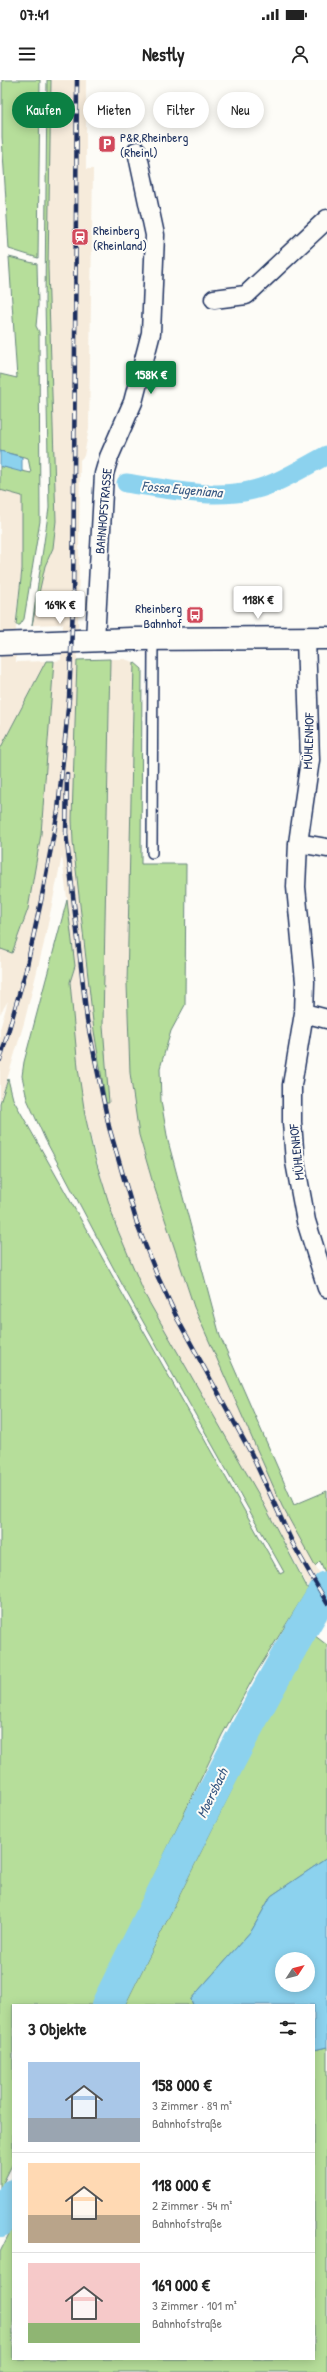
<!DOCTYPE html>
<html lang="de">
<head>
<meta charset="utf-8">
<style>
  :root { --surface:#fff; --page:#f2f2f2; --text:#222; --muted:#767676; --line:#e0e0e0; --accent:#0b8043 }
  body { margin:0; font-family:"Patrick Hand",sans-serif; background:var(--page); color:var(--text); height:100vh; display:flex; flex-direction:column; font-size:15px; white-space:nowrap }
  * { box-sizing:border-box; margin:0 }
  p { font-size:13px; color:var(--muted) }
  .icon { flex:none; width:22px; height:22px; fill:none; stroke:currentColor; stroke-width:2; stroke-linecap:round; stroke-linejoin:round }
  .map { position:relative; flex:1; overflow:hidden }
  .drawer { position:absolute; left:12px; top:1924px; width:303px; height:356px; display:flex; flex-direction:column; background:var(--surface); border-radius:0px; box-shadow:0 2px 10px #0003 }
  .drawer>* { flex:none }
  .top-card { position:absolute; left:12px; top:12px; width:303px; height:36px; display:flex; gap:8px }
  .needle { width:26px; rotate:54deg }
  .tools { position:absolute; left:275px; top:1872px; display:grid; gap:8px }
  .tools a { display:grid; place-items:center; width:40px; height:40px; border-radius:50%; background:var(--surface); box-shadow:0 2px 10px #0003; font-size:20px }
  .price { position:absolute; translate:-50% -34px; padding:0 9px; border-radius:4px; background:#fff; color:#222; font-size:13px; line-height:26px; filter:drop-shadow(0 1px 2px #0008) }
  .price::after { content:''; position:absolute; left:50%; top:24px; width:12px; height:9px; margin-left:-6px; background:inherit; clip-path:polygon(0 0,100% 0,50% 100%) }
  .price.selected { background:var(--accent); color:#fff }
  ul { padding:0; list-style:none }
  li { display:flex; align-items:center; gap:12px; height:100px; padding:0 16px }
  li+li { border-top:1px solid var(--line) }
  li span { display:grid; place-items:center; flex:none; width:112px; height:80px; border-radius:0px; color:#555 }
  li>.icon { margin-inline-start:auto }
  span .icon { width:48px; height:48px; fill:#fffc; stroke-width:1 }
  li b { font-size:17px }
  h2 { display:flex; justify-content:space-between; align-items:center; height:48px; padding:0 16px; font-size:17px }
  .pill { padding:0 14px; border-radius:18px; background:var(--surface); box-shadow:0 2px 10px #0003; font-size:14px; line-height:36px }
  .pill.selected { background:var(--accent); color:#fff }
  .status { display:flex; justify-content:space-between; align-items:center; height:28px; padding:0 20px; background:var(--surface); direction:ltr }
  .status svg { height:11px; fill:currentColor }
  header { display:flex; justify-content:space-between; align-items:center; height:52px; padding:0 16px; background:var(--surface); font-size:18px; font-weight:700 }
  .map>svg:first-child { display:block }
  .built { fill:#f6ebdb }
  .green { fill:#b6de9a; stroke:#68867c }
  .water { fill:#8cd2ee; stroke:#5f91b4; fill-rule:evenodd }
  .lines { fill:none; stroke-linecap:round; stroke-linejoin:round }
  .canal { stroke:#8cd2ee; stroke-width:19 }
  .river { stroke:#8cd2ee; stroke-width:32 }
  .service-casing { stroke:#1b2f5e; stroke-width:12 }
  .minor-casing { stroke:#1b2f5e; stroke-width:21 }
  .tertiary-casing { stroke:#1b2f5e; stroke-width:25 }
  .service { stroke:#fdfcf7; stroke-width:9 }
  .minor { stroke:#fdfcf7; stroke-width:18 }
  .tertiary { stroke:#fdfcf7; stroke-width:22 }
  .rail-casing { stroke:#1b2f5e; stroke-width:4.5 }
  .rail { stroke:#fdfcf7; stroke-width:3; stroke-dasharray:9; stroke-linecap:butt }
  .labels { text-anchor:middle; stroke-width:4; stroke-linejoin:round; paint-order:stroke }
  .poi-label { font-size:13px; fill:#1b2f5e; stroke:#fdfcf7; text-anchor:start }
  .street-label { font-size:13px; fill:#1b2f5e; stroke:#fdfcf7 }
  .water-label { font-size:14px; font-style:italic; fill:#375882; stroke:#fdfcf7 }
</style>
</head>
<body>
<div class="status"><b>07:41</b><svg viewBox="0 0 49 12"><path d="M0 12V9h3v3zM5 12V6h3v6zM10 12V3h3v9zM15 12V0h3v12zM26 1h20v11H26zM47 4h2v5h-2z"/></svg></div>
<header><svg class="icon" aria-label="menu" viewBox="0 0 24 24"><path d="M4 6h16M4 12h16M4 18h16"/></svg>Nestly<svg class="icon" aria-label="person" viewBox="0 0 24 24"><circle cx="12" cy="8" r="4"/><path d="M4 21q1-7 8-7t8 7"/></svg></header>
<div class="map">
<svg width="327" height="2292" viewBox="0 0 327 2292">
  <rect width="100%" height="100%" fill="#fdfcf7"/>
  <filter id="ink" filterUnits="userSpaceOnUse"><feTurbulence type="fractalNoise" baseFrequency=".025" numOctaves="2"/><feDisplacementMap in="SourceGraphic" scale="8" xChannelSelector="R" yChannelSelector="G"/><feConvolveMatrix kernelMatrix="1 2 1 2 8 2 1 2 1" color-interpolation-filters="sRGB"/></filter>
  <g filter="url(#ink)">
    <!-- built -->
    <path class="built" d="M51,0H86V89H93L89,348L84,376L80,380L78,543L72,739L73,762L88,903L106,1023H109L103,946L110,579H124L134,582L127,904L130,993L139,1055L152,1100L194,1227L282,1426L327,1506V1542L259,1415L145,1215L130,1182L108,1122L85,1035L78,988L70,902L75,886L62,776L44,863L24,943L0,1023V949L8,921L0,934V870L1,869L12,873L28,829L41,754L54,581L61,580L63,544L32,545L45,485L53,468L56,441L48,187Z
      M0,410L22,416V489L16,537V582L46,581L0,669Z"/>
    <!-- green -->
    <path class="green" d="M2,0H40L38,178L9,169L2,57Z
      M47,0H51L48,187L56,441L53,468L45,486L32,545L49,428L45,221Z
      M9,177L37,184L38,225L36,246L39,252L40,441L24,539L20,545H16L22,489V416L0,410V386L31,393L28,378L0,371V294L17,298Z
      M110,579L103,946L109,1023H106L94,951L73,762L72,739L77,580Z
      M46,581H54L41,754L28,829L12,873L1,869L0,870V669Z
      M134,582L142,589L141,784H186L185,925L171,951L160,988L161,1021L168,1061L220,1256L294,1425L327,1411V1497L320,1481L315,1486L282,1426L194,1227L152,1100L139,1055L130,993L127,904Z
      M67,820L75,886L70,902L78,988L85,1035L94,1075L116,1146L145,1215L259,1415L308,1509L256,1593L222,1655L92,1925H13V2083L0,2109V1023L8,999L13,1019L280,1494L284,1492L123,1206L45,1059L27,1019L22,996L24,982Z
      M310,1552L327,1565V1778L271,1816L252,1850L191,1919L193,1925H125Z
      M327,1967V2292H0V2172L13,2146V2279H314V1970Z"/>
    <!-- water -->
    <path class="water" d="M0,371L22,377V392L0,386Z
      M327,1778V1967L314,1970V1925H193L191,1919L252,1850L271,1816ZM282,1879H308V1905H282Z"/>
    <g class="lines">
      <!-- canal -->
      <path class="canal" d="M126,403C167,409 212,420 253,410C278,404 304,387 327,375"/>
      <!-- river -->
      <path class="river" d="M107,1925C177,1784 245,1642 327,1507
        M0,2141L13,2115"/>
      <defs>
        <path id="service" d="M152,773L153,558"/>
        <path id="minor" d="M214,219L246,215L327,139
          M306,559L310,680L298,763L296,807L305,902L304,933L292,1005V1042L295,1082L306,1141L327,1208
          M95,560L104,394L109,377L133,322L151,253L155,155L137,71
          M298,763L327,768
          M304,933L327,939"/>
        <path id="tertiary" d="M0,564L131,559L327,558"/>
      </defs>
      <!-- service casing -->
      <use href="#service" class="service-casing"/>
      <!-- minor casing -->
      <use href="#minor" class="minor-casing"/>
      <!-- tertiary casing -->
      <use href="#tertiary" class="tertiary-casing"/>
      <!-- service -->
      <use href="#service" class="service"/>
      <!-- minor -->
      <use href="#minor" class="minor"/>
      <!-- tertiary -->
      <use href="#tertiary" class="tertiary"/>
      <defs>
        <path id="rail" d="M67,694L66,753L87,940L109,1047L138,1147L157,1195L178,1240L251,1373L293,1464L327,1523
          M0,980L26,890L41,821L58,731L69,618L73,525L77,0"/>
      </defs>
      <!-- rail casing -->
      <use href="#rail" class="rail-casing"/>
      <!-- rail -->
      <use href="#rail" class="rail"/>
    </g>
  </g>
  <!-- icons -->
  <defs>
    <symbol id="parking-square" viewBox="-11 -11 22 22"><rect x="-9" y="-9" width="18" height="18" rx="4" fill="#d1495b" stroke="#fdfcf7"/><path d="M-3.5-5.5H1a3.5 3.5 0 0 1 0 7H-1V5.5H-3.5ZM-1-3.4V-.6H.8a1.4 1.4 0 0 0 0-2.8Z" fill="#fff"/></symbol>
    <symbol id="station-square" viewBox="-11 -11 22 22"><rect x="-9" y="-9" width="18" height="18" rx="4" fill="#d1495b" stroke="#fdfcf7"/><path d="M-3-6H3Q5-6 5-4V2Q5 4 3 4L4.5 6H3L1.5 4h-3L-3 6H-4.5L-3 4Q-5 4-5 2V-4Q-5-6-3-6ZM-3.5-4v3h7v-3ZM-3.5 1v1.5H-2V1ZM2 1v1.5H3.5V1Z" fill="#fff"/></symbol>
    <symbol id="bus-square" viewBox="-11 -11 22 22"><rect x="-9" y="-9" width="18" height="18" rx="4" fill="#d1495b" stroke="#fdfcf7"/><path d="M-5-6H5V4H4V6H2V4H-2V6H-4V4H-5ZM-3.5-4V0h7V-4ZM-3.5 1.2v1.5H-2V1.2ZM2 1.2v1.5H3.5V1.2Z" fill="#fff"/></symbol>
  </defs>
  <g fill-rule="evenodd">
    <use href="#parking-square" x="97" y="54" width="20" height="20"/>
    <use href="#station-square" x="70" y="147" width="20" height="20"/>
    <use href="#bus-square" x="185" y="525" width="20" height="20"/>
  </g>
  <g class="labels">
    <!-- poi labels -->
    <g class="poi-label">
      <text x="120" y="62">P&amp;R,Rheinberg<tspan x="120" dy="15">(Rheinl)</tspan></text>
      <text x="93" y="155">Rheinberg<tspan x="93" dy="15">(Rheinland)</tspan></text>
      <text x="182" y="533" text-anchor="end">Rheinberg<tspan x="182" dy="15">Bahnhof</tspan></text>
    </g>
    <!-- street labels -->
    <g class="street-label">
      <text transform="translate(103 431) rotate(-85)" y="5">BAHNHOFSTRASSE</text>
      <text transform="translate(308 661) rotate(-88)" y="5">MÜHLENHOF</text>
      <text transform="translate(296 1072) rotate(-96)" y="5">MÜHLENHOF</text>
    </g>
    <!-- water labels -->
    <g class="water-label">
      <text transform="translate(182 409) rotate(5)" y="5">Fossa Eugeniana</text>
      <text transform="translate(212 1713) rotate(-64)" y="5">Moersbach</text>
    </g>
  </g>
</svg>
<div class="tools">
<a><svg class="needle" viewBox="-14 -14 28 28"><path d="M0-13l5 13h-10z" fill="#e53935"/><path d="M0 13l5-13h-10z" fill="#767676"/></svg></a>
</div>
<b class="price selected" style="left:151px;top:315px">158K €</b>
<b class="price" style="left:258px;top:540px">118K €</b>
<b class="price" style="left:60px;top:545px">169K €</b>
<div class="top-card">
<a class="pill selected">Kaufen</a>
<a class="pill">Mieten</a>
<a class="pill">Filter</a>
<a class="pill">Neu</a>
</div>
<section class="drawer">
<h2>3 Objekte<svg class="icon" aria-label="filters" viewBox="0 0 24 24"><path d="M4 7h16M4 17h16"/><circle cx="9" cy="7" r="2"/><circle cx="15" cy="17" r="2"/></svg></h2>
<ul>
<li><span style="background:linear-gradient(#a9c7e8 70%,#9aa5b1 0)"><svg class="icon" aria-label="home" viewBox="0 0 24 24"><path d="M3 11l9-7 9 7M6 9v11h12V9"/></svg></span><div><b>158 000 €</b><p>3 Zimmer · 89 m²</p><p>Bahnhofstraße</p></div></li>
<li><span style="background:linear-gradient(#ffd9b3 65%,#b9a48a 0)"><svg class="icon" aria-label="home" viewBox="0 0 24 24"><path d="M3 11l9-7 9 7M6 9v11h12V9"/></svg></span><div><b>118 000 €</b><p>2 Zimmer · 54 m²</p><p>Bahnhofstraße</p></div></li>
<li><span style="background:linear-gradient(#f6c9c9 75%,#8fb573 0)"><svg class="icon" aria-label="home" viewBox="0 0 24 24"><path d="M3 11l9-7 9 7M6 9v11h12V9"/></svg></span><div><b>169 000 €</b><p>3 Zimmer · 101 m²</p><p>Bahnhofstraße</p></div></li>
</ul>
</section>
</div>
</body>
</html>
